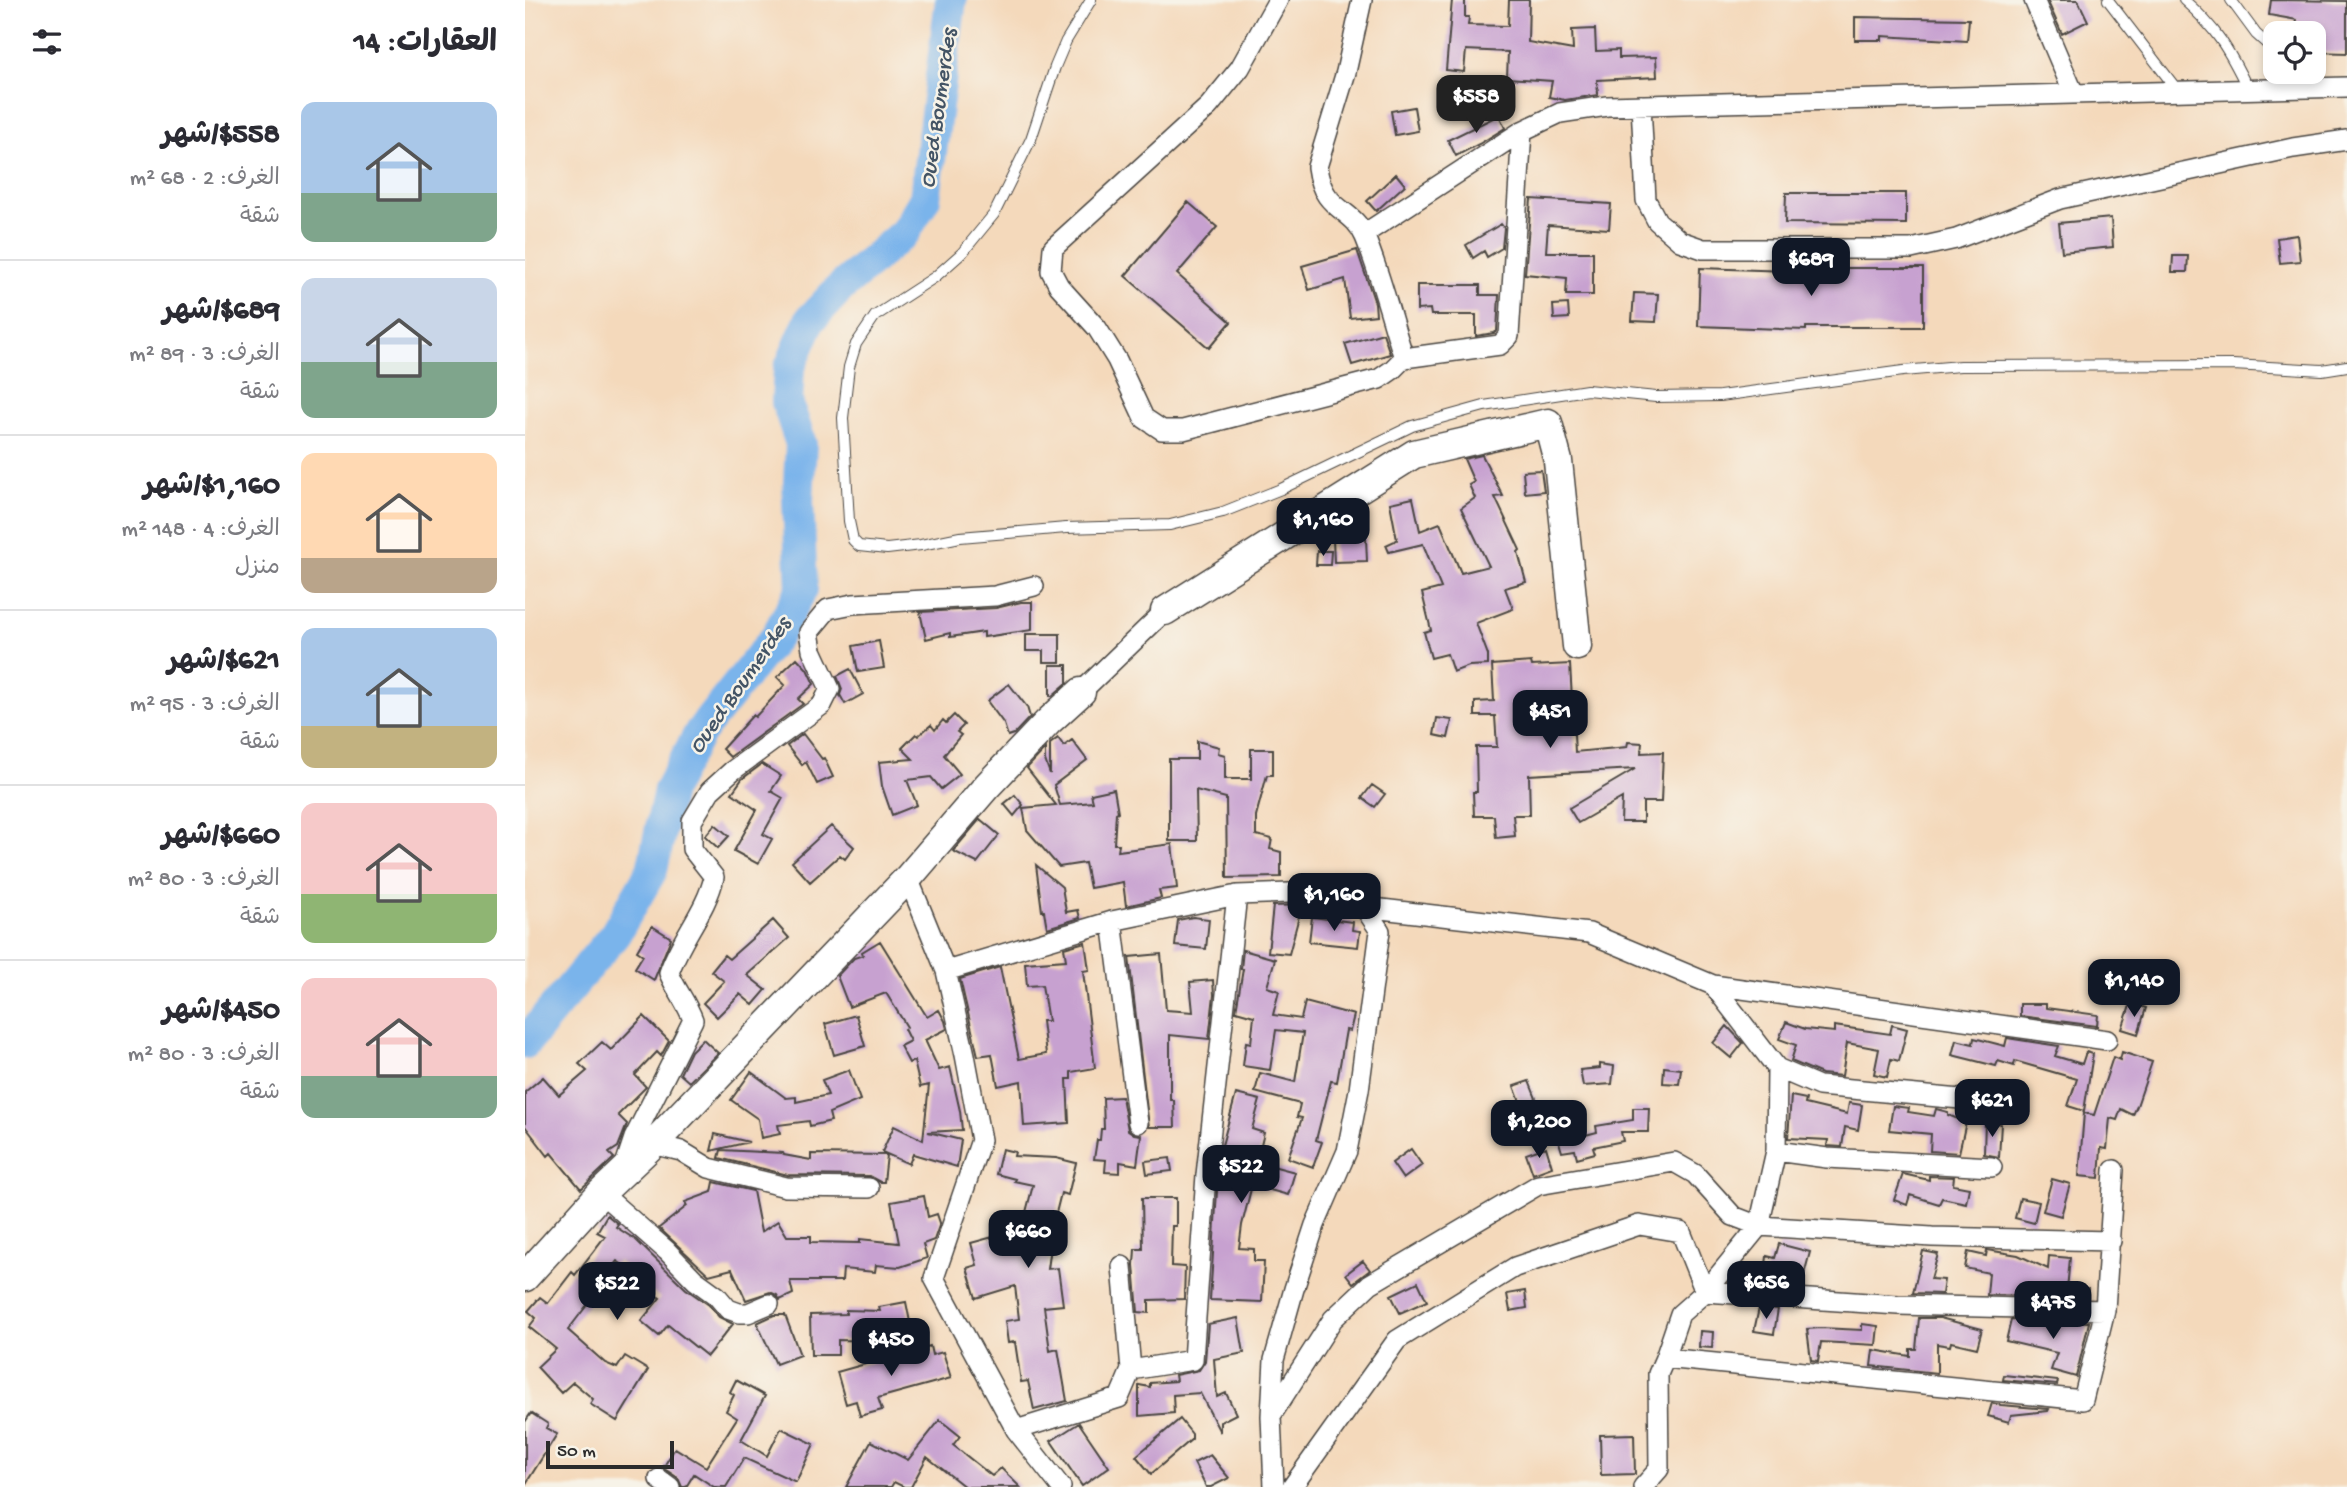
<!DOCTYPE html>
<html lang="ar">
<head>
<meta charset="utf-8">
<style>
  :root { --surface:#fff; --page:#f7f7f7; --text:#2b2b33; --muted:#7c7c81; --line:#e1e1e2; --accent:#111827 }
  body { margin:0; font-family:"Gochi Hand","Playpen Sans Arabic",sans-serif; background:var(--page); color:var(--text); direction:rtl; height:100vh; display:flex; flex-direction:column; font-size:26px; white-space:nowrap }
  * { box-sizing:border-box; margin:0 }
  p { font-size:23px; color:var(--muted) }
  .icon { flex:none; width:38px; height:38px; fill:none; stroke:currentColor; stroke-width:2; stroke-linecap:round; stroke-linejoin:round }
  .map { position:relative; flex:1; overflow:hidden; direction:ltr }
  .drawer { display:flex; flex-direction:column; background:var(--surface); width:525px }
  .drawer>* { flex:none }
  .buttons { position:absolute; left:1738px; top:21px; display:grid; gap:14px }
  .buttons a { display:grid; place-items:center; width:63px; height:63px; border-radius:14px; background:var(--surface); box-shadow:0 4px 10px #0003; font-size:35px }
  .scale { position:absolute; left:21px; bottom:18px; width:128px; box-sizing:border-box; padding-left:7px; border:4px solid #2b2b2b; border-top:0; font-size:19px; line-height:24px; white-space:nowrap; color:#2b2b2b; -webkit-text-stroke:5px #f7f3e8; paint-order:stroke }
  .price { position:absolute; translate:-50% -60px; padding:0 16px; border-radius:14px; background:var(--accent); color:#fff; font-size:23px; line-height:46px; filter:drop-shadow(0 2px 4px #0008) }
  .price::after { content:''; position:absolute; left:50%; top:42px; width:21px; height:16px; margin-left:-10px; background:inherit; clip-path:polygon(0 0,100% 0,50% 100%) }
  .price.selected { background:#222; color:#fff }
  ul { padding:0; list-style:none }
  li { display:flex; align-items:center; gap:21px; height:175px; padding:0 28px }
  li+li { border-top:2px solid var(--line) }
  li span { display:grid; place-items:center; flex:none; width:196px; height:140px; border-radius:14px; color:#555 }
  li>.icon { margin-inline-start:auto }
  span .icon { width:84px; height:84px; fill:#fffc; stroke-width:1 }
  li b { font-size:30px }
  h2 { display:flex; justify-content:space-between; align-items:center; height:84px; padding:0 28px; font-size:30px }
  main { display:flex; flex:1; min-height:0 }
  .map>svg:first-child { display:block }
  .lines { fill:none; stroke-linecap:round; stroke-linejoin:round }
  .river { stroke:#7ab4eb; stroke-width:32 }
  .building { fill:#c7a1d0 }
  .lane-casing { stroke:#494541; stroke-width:12 }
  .street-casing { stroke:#494541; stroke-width:22 }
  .secondary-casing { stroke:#494541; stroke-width:31 }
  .lane { stroke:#fff; stroke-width:10 }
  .street { stroke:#fff; stroke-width:19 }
  .secondary { stroke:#fff; stroke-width:28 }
  .labels { text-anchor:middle; stroke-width:5; stroke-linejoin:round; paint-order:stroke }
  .water-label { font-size:23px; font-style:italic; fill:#435465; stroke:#f7f3e8 }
</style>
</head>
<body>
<main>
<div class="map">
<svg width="1822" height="1487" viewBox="0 0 1822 1487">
  <rect width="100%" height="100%" fill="#f7f3e8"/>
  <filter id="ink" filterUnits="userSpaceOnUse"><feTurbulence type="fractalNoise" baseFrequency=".0143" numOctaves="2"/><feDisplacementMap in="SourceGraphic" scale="14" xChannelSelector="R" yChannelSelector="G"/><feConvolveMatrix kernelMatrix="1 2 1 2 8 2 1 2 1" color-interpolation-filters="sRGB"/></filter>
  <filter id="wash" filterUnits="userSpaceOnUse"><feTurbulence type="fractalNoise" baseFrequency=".00686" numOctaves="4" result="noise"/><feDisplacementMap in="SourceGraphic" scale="28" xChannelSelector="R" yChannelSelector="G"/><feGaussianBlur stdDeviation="1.57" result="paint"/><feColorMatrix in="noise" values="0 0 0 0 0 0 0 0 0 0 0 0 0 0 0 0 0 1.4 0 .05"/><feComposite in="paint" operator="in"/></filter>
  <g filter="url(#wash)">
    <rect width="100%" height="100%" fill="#f4d9bb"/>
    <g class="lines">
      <!-- river -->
      <path class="river" d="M0,1043L90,934L127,870L144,790L175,732L252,635L277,589L273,501L276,444L262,402L264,369L285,320L314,289L380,232L400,198L426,0"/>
    </g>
    <g id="blocks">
      <!-- building -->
      <path class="building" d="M927,0H940V17H944L943,25L983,26L984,0H1004L1003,42L1048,50L1047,30L1070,29L1071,51L1094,50V58L1131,57L1132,77L1072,80L1073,95L1040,100L1024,97L1027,81L982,78L983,52L941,50L939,72L921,70Z
        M1522,0H1553L1563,21L1537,34Z
        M1746,0L1822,1V53L1788,52V33H1770L1772,20L1744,15Z
        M1330,17L1444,19L1442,41L1357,36V40H1330Z
        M889,107L893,131L870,135L866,111Z
        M974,115L980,128L954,144L931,156L923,140Z
        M871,174L880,185L851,211L842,201Z
        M1261,193H1381V224L1260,223Z
        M1006,199L1086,204L1084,229L1023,225L1021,252H1068V295H1041L1042,278L1000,274Z
        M663,202L692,227L652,274L706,322L684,348L600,276Z
        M1586,218L1588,247L1537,252L1534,223Z
        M976,224L979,228L977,248L962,257L959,251L948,258L941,245Z
        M1772,235L1775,261L1755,263L1752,238Z
        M832,250L850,303L851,315L825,318L820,279L784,290L777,266Z
        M1648,256H1663L1662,272H1647Z
        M1175,268L1289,272V268H1398V327H1281V330L1173,326Z
        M892,285H955V295H974L972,331L969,333L951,336V315H906L905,309L892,310Z
        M1109,293L1133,294L1131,322L1107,321Z
        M1043,304L1044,318L1029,319L1028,305Z
        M858,333L865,354L827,365L820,344Z
        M957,455L978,496L970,497L995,550L993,552L1001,582L980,588L988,609L951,623L963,655V665L944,666L928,672L922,654L906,658L899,632L906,630L897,593L916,588L898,544L864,552L861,545L872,540L865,503L888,498L895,531L915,523L936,573L964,566L936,508L950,498L944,485L949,482L939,459Z
        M1016,470L1019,491L1000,493L998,471Z
        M841,538L842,561L809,562L808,539Z
        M792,551H806L805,565H791Z
        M496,602H507V630L459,637V632L425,637V633L401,639L395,612L471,608Z
        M501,634H535V662H518V651H501Z
        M354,641L359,668L333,672L328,646Z
        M272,658L282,669L289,684L273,699L278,704L205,757L197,749L228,715L230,717L260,685L252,677Z
        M1006,662L1007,666L1045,664L1050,752L1102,747L1103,742L1117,743L1116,753L1138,752L1136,802H1118V822H1096L1097,798L1053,823L1044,808L1110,769L1004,775L1005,815H988L990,836L971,838L969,816H949L948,792H952L951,747H972L970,716H950V702L969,701L967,665Z
        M525,665H542V683L527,696H525Z
        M325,669L338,694L320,704L315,695L317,689L312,676Z
        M484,684L502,707L505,717L489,734L483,736L479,724L462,701Z
        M429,715L439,725L432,732L436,735L419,755L435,774L416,789L406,777L382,780L392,805L367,815L357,786L354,762L388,759L377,748L391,734L393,736L406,725L410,730L418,720L421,723Z
        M912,718L927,720L923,738L909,735Z
        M278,734L297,759L299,758L308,777L292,784L281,762L277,765L262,746Z
        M533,738L539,746L547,740L562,760L529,785L535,805L568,802L566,794L589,789L593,812L591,813L589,844H594L593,851L647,844L652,888L634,890L636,898L601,906L598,882L565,888L560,863L534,867L502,830L498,808L531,805L502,768L520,749V760L525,774V744Z
        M672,741L694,747L693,753L700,755V779H726V749H748V775H742L731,816V835L747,839L745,849L756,852V877L702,878L701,798L671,790L672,841H644V759H672Z
        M237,764L256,776L246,791L258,798L238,834L247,839L233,864L209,851L232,810L207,793L217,779Z
        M847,785L860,794L850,807L837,798Z
        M490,795L498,805L489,816L479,804Z
        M455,819L474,835L452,863L428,851Z
        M190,824L204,836L193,848L180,836Z
        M306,826L329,847L320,859L315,855L285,882L267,862Z
        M511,865L537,887L541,912L553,910L555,918L522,928L519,911H517Z
        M777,905L764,954L743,952L748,906Z
        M668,917L684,919L681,949L650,946L653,920Z
        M787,917L828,922L827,930L835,931L833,947L784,942Z
        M248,920L264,938L222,975L241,990L228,1005L215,994L192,1017L178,1003L199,981L186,971L199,955L204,959Z
        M127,926L146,938L129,980L110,968L118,955L112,951Z
        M355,941L402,1017L414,1010L420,1021L422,1029L400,1040L414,1070L425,1067L435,1111L437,1130L403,1132L436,1140L432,1167L388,1154L384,1164L357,1152L369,1126L398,1140L404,1085L395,1087L389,1061L384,1063L375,1046L385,1041L379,1029L382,1027L361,993L324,1007L312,976L329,958L338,955L337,952Z
        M560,942L564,970L558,971L570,1068L546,1072V1079H542L544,1123L499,1126L496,1081L473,1086L467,1054L453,1056L435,979L475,967L494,1059L521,1054L517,1021H523L517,985L502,986L500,963L541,960L539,948Z
        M718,950L750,959L742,987L754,991L748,1015L776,1019L780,1002L829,1015L825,1031L821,1030L812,1082L806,1081L791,1140L797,1142L788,1167L763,1158L777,1118L772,1117L775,1104L730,1092L735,1073L770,1082L778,1033L751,1030L745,1070L718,1066L721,1042L726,1043L729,1016L711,1011L718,969H716Z
        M636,954L641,1010L668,1012L665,982L688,980L689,995L684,1039L645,1035V1100H649L650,1127H624L604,957Z
        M1606,1003L1621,1008L1613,1034L1597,1029Z
        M1495,1004H1521V1008L1573,1015L1572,1026L1495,1016Z
        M331,1015L340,1046L309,1055L300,1024Z
        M119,1016L144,1041L136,1056L132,1052L110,1075L121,1087L93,1115L102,1124L93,1147L84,1153L89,1158L56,1189L26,1153L23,1156L0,1126V1092L18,1077L34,1095L62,1071L54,1064L77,1042L86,1050Z
        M1261,1022L1280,1029L1309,1032V1026L1365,1034L1367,1025L1382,1029L1374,1061L1366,1059L1362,1077L1349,1074L1354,1049L1322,1043L1317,1076L1297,1074L1266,1061L1271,1045L1254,1039Z
        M1202,1026L1218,1043L1206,1058L1188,1043Z
        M1449,1038L1480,1046L1482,1038L1534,1046L1530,1056L1557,1064L1561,1052L1568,1054L1559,1111L1543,1106L1552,1079L1490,1061L1489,1066L1473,1061L1471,1066L1427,1055L1431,1040L1448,1044Z
        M178,1039L193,1053L164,1082L155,1074L166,1051Z
        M1597,1052L1627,1062L1612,1106L1608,1115L1596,1109L1592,1120L1585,1118L1582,1149L1576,1148L1574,1178L1554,1176L1559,1113L1569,1115L1588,1057L1595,1060Z
        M1075,1064L1089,1066L1087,1084L1058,1086L1055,1070L1075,1068Z
        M1139,1067L1156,1069L1154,1084L1138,1083Z
        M324,1070L335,1100L304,1113L306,1121L285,1126L284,1121L253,1125L255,1134L236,1138L233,1119L206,1100L226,1072L261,1098L271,1097V1102L303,1095L297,1080Z
        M1004,1081L1012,1101L997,1107L989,1086Z
        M711,1094L735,1100L727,1129L739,1133L732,1162L770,1172L763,1195L727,1185L717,1225L714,1248L729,1249V1261H739L737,1302L685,1300L692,1191L696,1177H693L698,1149H696Z
        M1266,1096L1281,1099L1280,1104L1322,1114L1324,1103L1337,1105L1333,1130L1320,1127L1317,1147L1302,1146L1303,1140L1263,1138Z
        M597,1097L603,1130L609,1134L616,1135L612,1165L595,1162V1173L580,1172L581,1160L569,1159L572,1140H575L576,1129H579L578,1098Z
        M1368,1106L1384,1108L1383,1112L1409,1116L1411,1109L1423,1112V1115L1441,1122L1434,1153L1405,1151L1406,1134L1364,1130Z
        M1108,1108H1124L1123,1132H1096L1098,1141L1068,1147L1070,1153L1052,1158L1050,1150L1037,1152L1034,1142L1072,1132L1071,1126L1108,1120Z
        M1460,1120L1476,1124L1474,1157L1459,1154Z
        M190,1134L224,1142L186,1151Z
        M1021,1147L1027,1167L1008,1174L1001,1154Z
        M477,1149L490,1152L489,1156L531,1158L551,1163L543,1195L536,1193L528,1225L522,1269L533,1268L538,1305L519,1307L525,1351L533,1349L542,1401L509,1410L503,1381L496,1382L490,1342L483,1343L480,1321L494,1319L490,1286L451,1298L442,1268L452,1265L446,1243L468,1237L471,1216L499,1220L508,1185L489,1181L490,1179L471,1174Z
        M886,1149L897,1165L878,1179L867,1163Z
        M196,1150L258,1153L259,1155L286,1160V1154L362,1155L359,1182H355L344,1176L263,1175L194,1158Z
        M645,1158L647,1171L622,1174L620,1161Z
        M1378,1174L1404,1180V1176L1429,1177L1428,1185L1444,1188L1441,1203L1417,1198L1414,1204L1385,1195L1382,1205L1369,1200Z
        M1527,1179L1545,1184L1536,1216L1518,1211Z
        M189,1182L228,1191L236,1232L253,1221L262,1236H286V1242L335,1243V1239L374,1243L366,1202L399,1196L403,1217L412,1214L415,1223L409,1240L398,1244L402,1258L375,1267L351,1265L350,1272L318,1269L317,1281H265L268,1294L255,1300L252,1295L245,1292L221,1300L207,1269L184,1275L134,1228L162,1206L160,1202L187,1192Z
        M617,1198H651V1226H647L646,1266L660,1267L659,1299L624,1300V1313L613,1312L609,1265L610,1249H618Z
        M1495,1198L1514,1202L1509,1223L1490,1218Z
        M82,1215L93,1224L91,1227L111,1240L161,1289L184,1305L194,1317L208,1324L182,1356L143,1325L134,1336L116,1321L135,1298L118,1286L122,1281L92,1261L69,1290L72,1292L43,1330L80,1363L92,1368L100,1356L123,1370L92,1421L65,1404L68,1399L48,1382L36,1393L12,1367L31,1349L4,1327L11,1318L3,1311L15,1297L23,1303L47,1272L50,1275L80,1236L72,1232Z
        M1254,1244L1285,1252L1276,1286L1239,1284L1242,1256L1250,1258Z
        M1462,1250L1493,1255L1523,1269L1524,1256L1545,1258L1542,1290L1563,1289V1297L1462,1295L1464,1273L1440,1268L1443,1252L1461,1256Z
        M1398,1251L1413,1254L1406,1279L1419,1280L1417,1294L1388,1293Z
        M838,1261L845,1270L828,1283L821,1274Z
        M893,1282L902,1301L875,1313L866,1295Z
        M1000,1291L1002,1308L985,1311L982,1294Z
        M381,1302L389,1342L313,1340V1355H286L285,1315L321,1314V1310L355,1311L354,1307Z
        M1234,1308L1253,1309L1249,1334L1229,1331Z
        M249,1315H260L275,1355L251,1364L232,1323Z
        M713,1318L719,1353L689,1359L692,1397L701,1393L711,1414L695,1422V1432L675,1393L648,1395L649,1413L614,1416V1385L625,1387V1383L651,1381L650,1375L674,1370L680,1361L683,1324Z
        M1394,1318H1415L1457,1329L1452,1348L1426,1342L1425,1346L1412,1344V1373L1346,1366L1348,1350L1385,1356V1349H1391Z
        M1486,1320L1564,1322L1551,1377L1526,1370L1532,1353L1481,1341Z
        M1337,1324L1353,1326L1351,1345L1296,1342L1293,1361L1286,1360L1282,1329L1296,1328L1337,1330Z
        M1175,1331L1188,1332L1187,1348L1174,1347Z
        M405,1346L407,1355L418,1352L426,1378L353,1398L357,1410L335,1416L331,1401L321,1404L312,1372Z
        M1479,1375L1533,1381L1532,1385L1478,1380Z
        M211,1380L240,1396L216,1440L242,1456L256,1428L289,1444L271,1482L219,1458L201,1487H189L169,1474L161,1487H157L153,1478L138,1468L150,1448L181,1467L212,1418L201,1411L209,1395L205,1392Z
        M1467,1403L1476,1405L1524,1409L1523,1411L1486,1415L1484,1422L1463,1416Z
        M6,1413L23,1424L21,1428L32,1434L0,1485V1422Z
        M655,1419L667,1434V1439L626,1474L611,1456Z
        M415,1420L435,1436L428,1445L467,1476L476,1468L495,1487H440L402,1457L386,1487H379L369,1482L366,1487H321L346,1441L383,1460Z
        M554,1423L584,1467L557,1486L526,1441Z
        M1109,1434L1110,1474L1076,1475L1075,1435Z
        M685,1455L704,1478L686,1487H681L669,1463Z"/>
    </g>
  </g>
  <g filter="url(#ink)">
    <use href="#blocks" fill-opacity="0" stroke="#494541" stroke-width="2"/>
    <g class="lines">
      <defs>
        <path id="lane" d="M566,0L541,41L530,67L506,139L469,214L437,253L410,277L350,316L331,344L324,367L318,418L324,521L328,540L334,546L362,549L396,545L435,537L541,528L645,525L698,512L756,489L887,426L959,406L1062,390L1131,397L1195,396L1378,371L1435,366L1708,365L1797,370L1822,366
          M1583,0L1653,91
          M1659,0C1692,29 1704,50 1723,89
          M1706,0L1731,34L1750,51
          M1773,72L1791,87"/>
        <path id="street" d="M753,0L715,68L684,106L528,248L526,271L534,286L572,328L592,360L619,418L637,430H658L854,379L867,370L879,358C866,318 856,276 840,237C827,206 798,213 792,167L821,72L837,0
          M1509,0L1549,94
          M1116,105L1121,200L1132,221L1155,241L1178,249H1386L1431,239L1535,199L1768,148L1822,140
          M839,234L997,131L1035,113L1082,106L1822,87
          M879,358L975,345L984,336L997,131
          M556,692L640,611
          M383,878L421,971L587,921L712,895L819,891L839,907L855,931L834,1090L822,1151L790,1225L769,1289L749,1360L746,1416L749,1487
          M839,907L1064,933L1188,985L1252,1068L1251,1151L1234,1226L1180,1292L1155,1314L1140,1358L1558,1400L1580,1310L1589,1170
          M587,921L613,1123
          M421,971L440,1055L456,1140L409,1278L491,1430L536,1487
          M1188,985L1582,1040
          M1252,1068L1294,1086L1479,1103
          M128,1144L156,1151L184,1168L261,1187L344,1188
          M1251,1151L1302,1158L1467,1167
          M99,1168L109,1138L168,1020C162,1003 151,990 144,973C155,939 182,910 189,877L167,849V821L185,791L207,771L297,705L305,689L287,650L284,632L303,609L328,604L470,596L509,586
          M76,1193L142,1251L170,1280L192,1296L203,1309L214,1313H223L244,1304
          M597,1266L606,1370
          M747,1414L808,1319L845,1284L1013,1185L1149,1162L1170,1174L1208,1216L1234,1226L1407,1237L1586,1241
          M491,1430L594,1398L606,1370L668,1360L681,1175L712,895
          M134,1479L145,1487
          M767,1487L872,1340L990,1267L1114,1225L1156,1232L1180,1292L1373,1305L1580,1310
          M1118,1487L1134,1469L1133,1374L1140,1358"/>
        <path id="secondary" d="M640,611L889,454L1023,423L1033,461L1052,646
          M0,1277L76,1193L128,1144L383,878L462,786L523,722L556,692"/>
      </defs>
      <!-- lane casing -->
      <use href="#lane" class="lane-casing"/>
      <!-- street casing -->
      <use href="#street" class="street-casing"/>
      <!-- secondary casing -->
      <use href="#secondary" class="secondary-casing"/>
      <!-- lane -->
      <use href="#lane" class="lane"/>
      <!-- street -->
      <use href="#street" class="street"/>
      <!-- secondary -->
      <use href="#secondary" class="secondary"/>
    </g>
  </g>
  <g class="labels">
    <!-- water labels -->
    <g class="water-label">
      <text transform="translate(411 108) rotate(-82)" y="8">Oued Boumerdes</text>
      <text transform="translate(213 684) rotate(-55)" y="8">Oued Boumerdes</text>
    </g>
  </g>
</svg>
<div class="buttons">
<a><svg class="icon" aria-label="locate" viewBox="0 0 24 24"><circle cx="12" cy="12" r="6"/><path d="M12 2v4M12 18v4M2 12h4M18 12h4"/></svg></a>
</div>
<div class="scale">50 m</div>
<b class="price selected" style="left:951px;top:135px">$558</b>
<b class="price" style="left:1286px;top:298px">$689</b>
<b class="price" style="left:798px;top:558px">$1,160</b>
<b class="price" style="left:1025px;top:750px">$451</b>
<b class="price" style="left:809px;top:933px">$1,160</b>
<b class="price" style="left:1609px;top:1019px">$1,140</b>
<b class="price" style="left:1467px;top:1139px">$621</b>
<b class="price" style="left:1014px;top:1160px">$1,200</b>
<b class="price" style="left:716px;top:1205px">$522</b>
<b class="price" style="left:503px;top:1270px">$660</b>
<b class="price" style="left:1241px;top:1321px">$656</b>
<b class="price" style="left:92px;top:1322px">$522</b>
<b class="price" style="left:1528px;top:1341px">$475</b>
<b class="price" style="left:366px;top:1378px">$450</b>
</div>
<section class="drawer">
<h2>العقارات: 14<svg class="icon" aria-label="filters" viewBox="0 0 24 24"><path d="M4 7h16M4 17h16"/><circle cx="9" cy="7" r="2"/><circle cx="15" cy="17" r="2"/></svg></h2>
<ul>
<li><span style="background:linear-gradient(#a9c7e8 65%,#7fa58c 0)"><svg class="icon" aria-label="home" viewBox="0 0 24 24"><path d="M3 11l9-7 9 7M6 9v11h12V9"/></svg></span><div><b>$558/شهر</b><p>الغرف: 2 · 68 m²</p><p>شقة</p></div></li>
<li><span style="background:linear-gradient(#c9d6e8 60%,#7fa58c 0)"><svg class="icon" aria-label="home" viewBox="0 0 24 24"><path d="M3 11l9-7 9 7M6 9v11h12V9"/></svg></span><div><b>$689/شهر</b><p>الغرف: 3 · 89 m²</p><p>شقة</p></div></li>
<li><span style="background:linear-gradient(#ffd9b3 75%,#b9a48a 0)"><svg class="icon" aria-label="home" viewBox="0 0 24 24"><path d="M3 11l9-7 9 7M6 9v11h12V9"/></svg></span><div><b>$1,160/شهر</b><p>الغرف: 4 · 148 m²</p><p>منزل</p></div></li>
<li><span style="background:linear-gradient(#a9c7e8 70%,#c2b280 0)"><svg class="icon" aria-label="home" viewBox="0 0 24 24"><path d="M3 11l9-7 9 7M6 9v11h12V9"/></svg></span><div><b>$621/شهر</b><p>الغرف: 3 · 95 m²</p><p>شقة</p></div></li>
<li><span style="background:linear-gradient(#f6c9c9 65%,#8fb573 0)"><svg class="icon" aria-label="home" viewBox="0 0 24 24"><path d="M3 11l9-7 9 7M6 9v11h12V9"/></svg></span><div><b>$660/شهر</b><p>الغرف: 3 · 80 m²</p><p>شقة</p></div></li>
<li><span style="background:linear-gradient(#f6c9c9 70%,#7fa58c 0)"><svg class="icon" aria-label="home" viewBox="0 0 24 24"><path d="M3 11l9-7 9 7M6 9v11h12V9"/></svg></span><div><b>$450/شهر</b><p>الغرف: 3 · 80 m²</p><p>شقة</p></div></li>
</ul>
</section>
</main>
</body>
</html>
